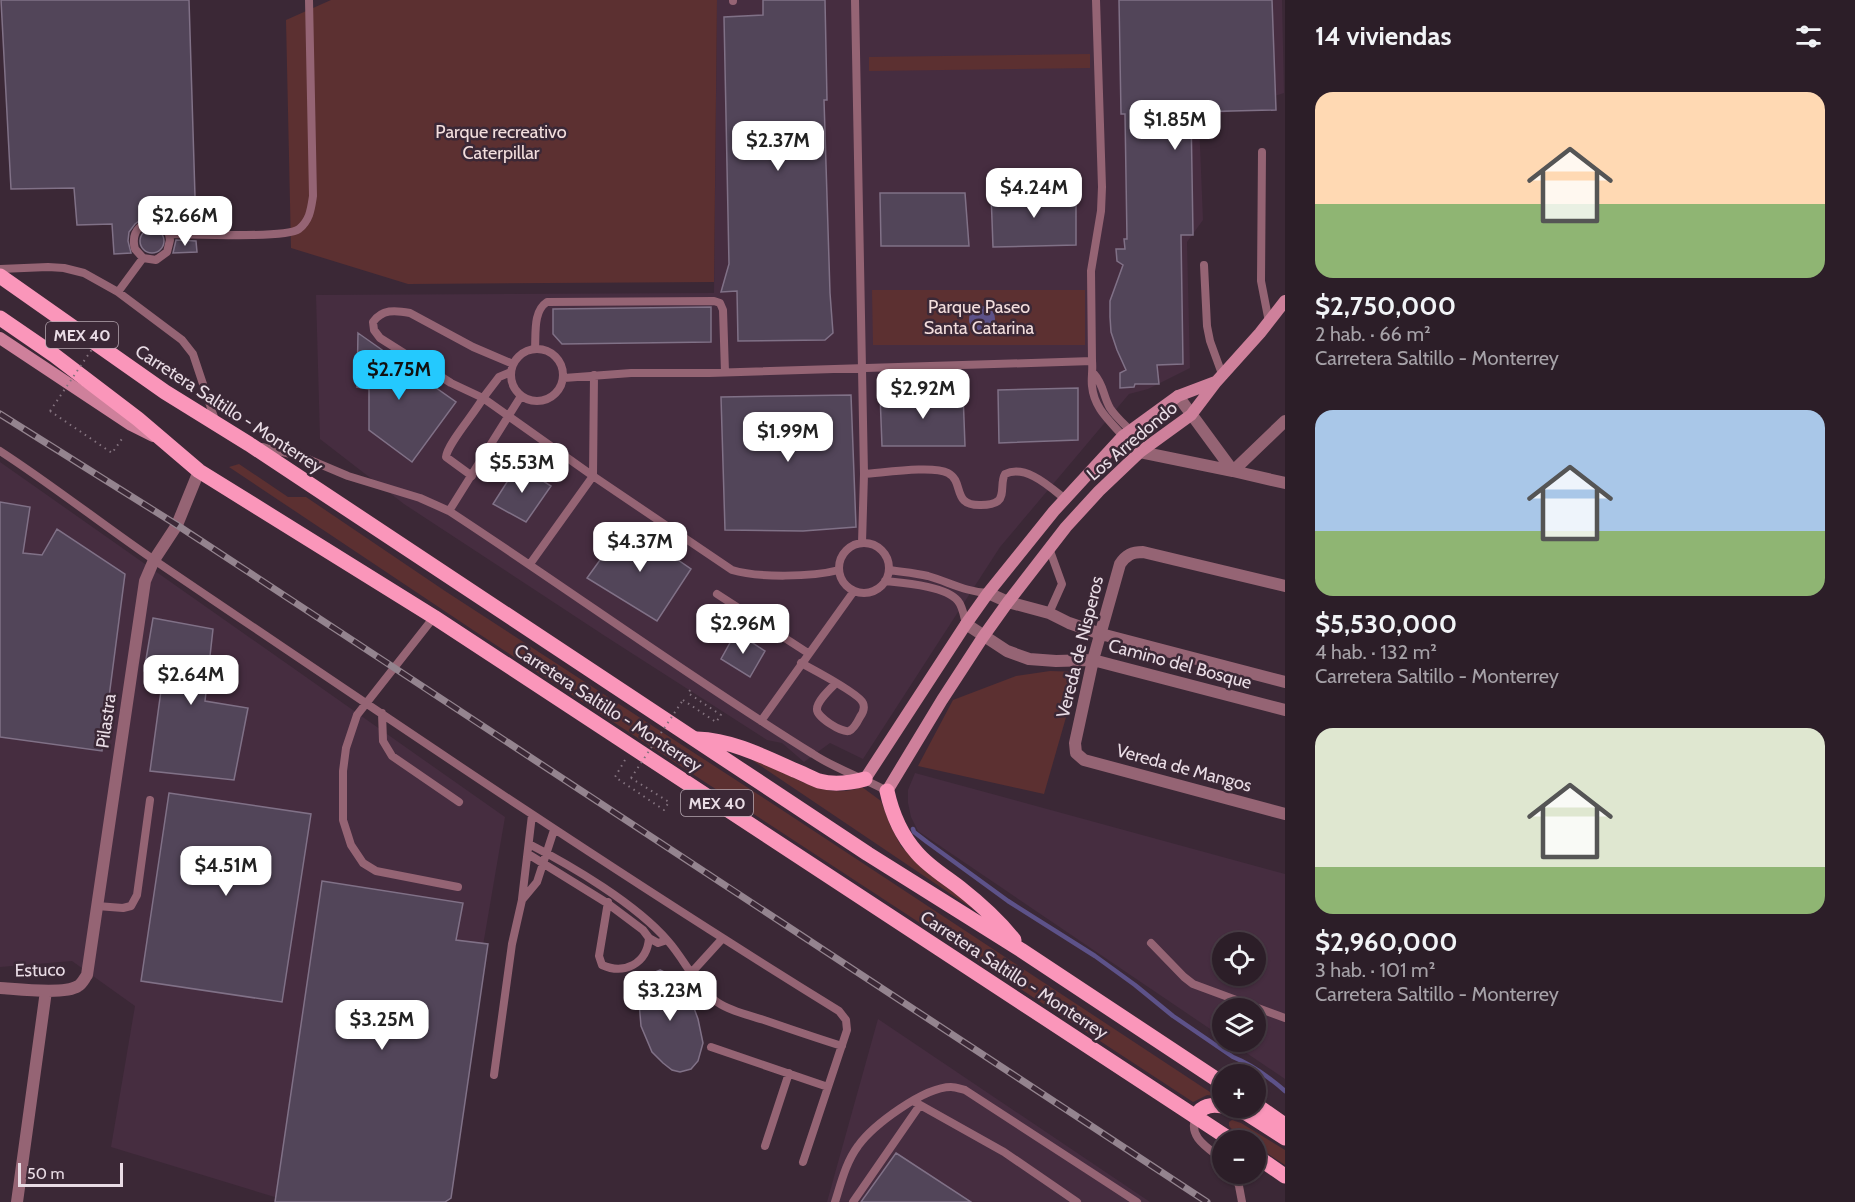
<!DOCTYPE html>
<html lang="es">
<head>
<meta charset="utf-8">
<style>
  :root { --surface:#2c1e28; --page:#382b34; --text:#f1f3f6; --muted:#a6a2a8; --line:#483c45; --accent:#24c9fe }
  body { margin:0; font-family:Cabin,sans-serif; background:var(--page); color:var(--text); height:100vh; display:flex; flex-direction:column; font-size:22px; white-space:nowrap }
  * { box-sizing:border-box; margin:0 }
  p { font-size:20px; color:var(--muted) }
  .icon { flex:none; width:33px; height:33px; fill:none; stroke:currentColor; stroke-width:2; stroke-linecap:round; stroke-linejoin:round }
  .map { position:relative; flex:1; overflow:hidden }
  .drawer { display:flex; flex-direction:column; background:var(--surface); width:570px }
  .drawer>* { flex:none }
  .tools { position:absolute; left:1212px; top:932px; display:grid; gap:12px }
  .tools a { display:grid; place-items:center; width:54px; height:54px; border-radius:50%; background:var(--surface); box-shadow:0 2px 4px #0004,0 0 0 2px var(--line); font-size:30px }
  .scale { position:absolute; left:18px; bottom:15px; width:105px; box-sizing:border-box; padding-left:6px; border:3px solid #e9dce5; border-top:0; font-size:16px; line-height:21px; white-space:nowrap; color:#e9dce5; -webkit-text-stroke:4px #3b2836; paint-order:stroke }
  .price { position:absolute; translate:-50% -51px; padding:0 14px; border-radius:12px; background:#fff; color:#222; font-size:20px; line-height:39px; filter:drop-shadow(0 2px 3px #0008) }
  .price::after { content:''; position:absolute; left:50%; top:36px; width:18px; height:14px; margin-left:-9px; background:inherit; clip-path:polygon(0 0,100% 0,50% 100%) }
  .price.active { background:var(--accent); color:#111 }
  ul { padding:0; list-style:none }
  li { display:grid; align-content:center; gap:12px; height:318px; padding:0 30px }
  li span { display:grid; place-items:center; height:186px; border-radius:18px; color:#555 }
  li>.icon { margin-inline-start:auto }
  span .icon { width:108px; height:108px; fill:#fffc; stroke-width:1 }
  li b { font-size:26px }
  h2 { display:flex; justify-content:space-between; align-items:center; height:72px; padding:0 30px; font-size:26px }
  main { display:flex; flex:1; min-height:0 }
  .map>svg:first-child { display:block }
  .built { fill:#462d40; fill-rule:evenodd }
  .green { fill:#5c3031 }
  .water { fill:#5d5289 }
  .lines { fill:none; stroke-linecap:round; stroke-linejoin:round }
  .stream { stroke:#5d5289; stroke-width:4.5 }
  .building { fill:#524559; stroke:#807187; stroke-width:1.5 }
  .path { stroke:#84737f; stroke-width:2; stroke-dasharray:1.5 4.5; stroke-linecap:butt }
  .lane { stroke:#956474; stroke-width:8 }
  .street { stroke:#956474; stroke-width:12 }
  .secondary { stroke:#ce809b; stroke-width:12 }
  .primary { stroke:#fa96ba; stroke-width:15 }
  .rail-casing { stroke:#94848f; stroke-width:7 }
  .rail { stroke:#3b2836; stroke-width:4.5; stroke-dasharray:14; stroke-linecap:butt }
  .path-bridge { stroke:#84737f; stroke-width:2; stroke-dasharray:1.5 4.5; stroke-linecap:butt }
  .labels { text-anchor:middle; stroke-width:5; stroke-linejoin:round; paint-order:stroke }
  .shield { fill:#3b2836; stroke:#b5a6b0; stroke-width:1.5 }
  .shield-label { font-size:16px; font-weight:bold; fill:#e9dce5 }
  .park-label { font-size:18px; fill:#f3dedd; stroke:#3b2836 }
  .street-label { font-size:18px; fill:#e9dce5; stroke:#3b2836 }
</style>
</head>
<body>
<main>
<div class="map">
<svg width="1285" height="1202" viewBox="0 0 1285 1202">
  <rect width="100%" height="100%" fill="#3b2836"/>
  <!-- built -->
  <path class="built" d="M717,0H1282L1284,93L1199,121L1203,220L1187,242L1190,368L1148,389L1129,394L1000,547L863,759L830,743L804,762L782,743L767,740L605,636L404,504L320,439L316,295L714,293Z
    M0,462L505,817L442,1185L291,1202L111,1147L135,1006L72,961L0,967Z
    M915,773L1285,874V1079L1229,1041H1256V1008H1222V1037L918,831L911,817L908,803V790ZM1222,942H1256V975H1222Z
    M878,1019L1150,1202H827Z"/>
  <!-- green -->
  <path class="green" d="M331,0H717L714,282L408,284L291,248L286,20Z
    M1090,54V68L869,71V57Z
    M872,290H1085V345H873Z
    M239,464L288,497H306L445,591L779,808L1216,1096L1207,1095L1193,1102L473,630L229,467Z
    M1050,671L1079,672L1044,794L918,766L953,700L1016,676Z
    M752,760C789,770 821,803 862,787L881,801L890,825L901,846L921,866L965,899L976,911Z
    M1232,1120L1241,1123L1285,1150V1165L1256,1146V1140C1244,1140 1237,1135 1229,1126V1122Z"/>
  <!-- water -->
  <path class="water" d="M969 319a13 13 0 1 1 26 0a13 13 0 1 1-26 0Z"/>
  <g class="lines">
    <!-- stream -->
    <path class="stream" d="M913,829L914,832L927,842L1008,901L1095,956L1135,985L1173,1016L1233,1057C1253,1065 1269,1077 1285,1091"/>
  </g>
  <!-- building -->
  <path class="building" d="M1,0H189L196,229L172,228L166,223L158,218L142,219L135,224L129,232L128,241L131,253L114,254L112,224L77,225L74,188L11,189Z
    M763,0H825L827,100H824L830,293L833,333L825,340L738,341L737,291L721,292L729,264L724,17L763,15Z
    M1119,0H1272L1276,110L1191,112L1193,235H1181L1183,364L1157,365L1159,384H1135L1134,387L1120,388V373L1126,370L1117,350L1111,332L1110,317V301L1123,265L1117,261L1116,249H1125L1124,239H1127L1125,114H1121Z
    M1076,191V245L993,247L991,193Z
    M880,193H965L969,246H881Z
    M140 241a12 12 0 1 1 24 0a12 12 0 1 1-24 0Z
    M176,240L196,241L197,252L173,253Z
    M711,307V342L562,344L553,334V309Z
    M358,333L456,402L412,462L369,430V389L357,387Z
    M1078,388V440L999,443L998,390Z
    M963,393L965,446H882L880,394Z
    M851,395L856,527L803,531L725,530L721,397Z
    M518,465L551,486L526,522L493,504Z
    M0,502L30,507L23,553L42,555L57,529L125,574L102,751L0,737Z
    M626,524L691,569L657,621L587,578Z
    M153,618L213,629L205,701L248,708L234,780L150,771L163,676L144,671Z
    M736,632L765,651L750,677L721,659Z
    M169,793L311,814L282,1002L141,981Z
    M322,881L463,903L456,940L488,944L451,1198L445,1202H275Z
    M660,970L675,977L687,989L698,1019L703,1043L698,1061L691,1069L680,1072L672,1070L663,1063L652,1052L641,1026L639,1002L642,989L650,974Z
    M896,1153L971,1202H861Z"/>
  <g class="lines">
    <!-- path -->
    <path class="path" d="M50,411L112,453L124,436
      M683,700L716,722L721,715L688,693L691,689
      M625,760L615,777L664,810L669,802L631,778"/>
    <!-- lane -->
    <path class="lane" d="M733,0V1
      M855,0L864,474L862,543
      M1096,0L1102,187L1101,211L1091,271L1092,361C1093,371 1091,378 1092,386C1094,408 1109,420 1123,436
      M1262,152L1261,281L1269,322
      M169,234L170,240L167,252L156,260L143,258L135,249C128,225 154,213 169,234C191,234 285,239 299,229C310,220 311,209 313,196L309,0
      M1204,265L1207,326L1210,341L1222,374
      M0,269L48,267L64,268L84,273L118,292L182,340L193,354L216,423
      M118,292L143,258
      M511 375a26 26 0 1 1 52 0a26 26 0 1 1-52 0Z
      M535,349C536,333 533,311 547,302L714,301L720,303L723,310L725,372
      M511,372L499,377L483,398L593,476L732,570C758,578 812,577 839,570
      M1094,374C1104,385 1103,396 1110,408C1115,416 1123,423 1130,430
      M564,378L631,373H709L1092,361
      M262,447L303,457L348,476L420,498L449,511C571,591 689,677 813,754C836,769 863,778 887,791
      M0,451C54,486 104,526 157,562C383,715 607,868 839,1011L846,1020L847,1030L803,1162
      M864,474C882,473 933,465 948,473C965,482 951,506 981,505C986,505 994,504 998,501C1005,495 1000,482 1005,474C1026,464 1050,487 1065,499
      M472,476L446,457C447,444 475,413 483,398L451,383L380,338L374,330L373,322C382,309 395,310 410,313L473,347L513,364
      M449,511L521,396
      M839 568a25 25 0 1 1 50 0a25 25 0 1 1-50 0Z
      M530,564L593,476L594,375
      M889,570C902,572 915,573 928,576C949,582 966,592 988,593
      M885,581C904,583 946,586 958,601C963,607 964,617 966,624
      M717,594L808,653
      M1049,613L1062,584L1049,548
      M434,617L357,715L346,748L343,771V820L351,845L363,863L376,871L458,887
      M801,663C812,669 860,694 863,703C865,708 863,713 860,717C858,721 854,729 849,731C842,733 816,717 817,709C817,701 830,689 836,683
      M382,713L383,741L392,756L459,802
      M761,721L854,591
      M529,844C572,866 636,904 668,941C685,960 696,987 717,1002C730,1011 748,1015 764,1020C790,1029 816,1038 842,1046
      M528,854L607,903L643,930L649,938L658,943L667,940
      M522,899L532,815
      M608,902L599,956L602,965C624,975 647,964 649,938
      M97,906L123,908L131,906L137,895L150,800
      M1151,943L1184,977L1193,984L1285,1018
      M692,972L722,939
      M711,1047L828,1087
      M494,1075L512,944L522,900L537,882L554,830
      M913,1101L1004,1152L1077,1202
      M1196,1116C1187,1137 1208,1148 1222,1159
      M765,1146L789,1073
      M1234,1173L1239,1186L1242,1202
      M835,1202C841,1183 846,1162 858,1146C873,1125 924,1087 951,1087C955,1087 961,1089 965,1090L1137,1202
      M853,1202L920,1105"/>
    <!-- street -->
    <path class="street" d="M1178,396L1233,471
      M1140,452L1233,471L1285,483
      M1233,471L1285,421
      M1285,586L1143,552C1132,552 1126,555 1120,564L1093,660L1075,743L1076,753L1084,760L1285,814
      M988,593L1008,602L1049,613L1069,623L1101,634L1285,682
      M966,624L1007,651L1029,659L1056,661L1093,660L1285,710
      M0,988C17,989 65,995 78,986C82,984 84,979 87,975L145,581L154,560L177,525L199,471
      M17,1202L46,991"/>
    <!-- secondary -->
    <path class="secondary" d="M0,338L131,425L153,436
      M865,779L966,624L988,593L1054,511L1123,436L1178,396L1215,382
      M887,791L942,700L983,637L1008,602L1066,527L1099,491L1140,452L1191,415L1216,382L1260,333L1285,301"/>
    <!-- primary -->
    <path class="primary" d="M0,276L165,392L249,444L868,854L1021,950L1222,1083
      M0,318L54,355L138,419L199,471L434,617L1231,1140
      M697,739C731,740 763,756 794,770C802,773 811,778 819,781C834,785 850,783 865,779
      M887,791C892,814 901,835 917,853C929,867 946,877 960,888C979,903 999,921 1014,940
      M1256,1105L1285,1125
      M1227,1107L1246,1113L1285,1138
      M1196,1116C1201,1106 1212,1104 1222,1106
      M1256,1156L1285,1176"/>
    <defs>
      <path id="rail" d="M0,414L177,525L1207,1202"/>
    </defs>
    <!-- rail casing -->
    <use href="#rail" class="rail-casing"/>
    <!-- rail -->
    <use href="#rail" class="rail"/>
    <!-- path-bridge -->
    <path class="path-bridge" d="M50,411L103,333
      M631,778L683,700"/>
  </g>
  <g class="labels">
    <!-- shield labels -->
    <g class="shield">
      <rect x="46" y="322" width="72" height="26" rx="4.5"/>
      <rect x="681" y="790" width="72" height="26" rx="4.5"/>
    </g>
    <g class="shield-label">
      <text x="82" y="341">MEX 40</text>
      <text x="717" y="809">MEX 40</text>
    </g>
    <!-- park labels -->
    <g class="park-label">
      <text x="501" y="138">Parque recreativo<tspan x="501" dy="21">Caterpillar</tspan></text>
      <text x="979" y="313">Parque Paseo<tspan x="979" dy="21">Santa Catarina</tspan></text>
    </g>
    <!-- street labels -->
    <g class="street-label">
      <text transform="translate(229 409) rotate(33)" y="6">Carretera Saltillo - Monterrey</text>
      <text transform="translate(1132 441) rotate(-40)" y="6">Los Arredondo</text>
      <text transform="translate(1080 647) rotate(-76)" y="6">Vereda de Nisperos</text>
      <text transform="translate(1180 664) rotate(15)" y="6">Camino del Bosque</text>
      <text transform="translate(608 708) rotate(33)" y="6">Carretera Saltillo - Monterrey</text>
      <text transform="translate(106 721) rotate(-82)" y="6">Pilastra</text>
      <text transform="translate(1184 768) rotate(15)" y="6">Vereda de Mangos</text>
      <text transform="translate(40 970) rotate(-1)" y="6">Estuco</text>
      <text transform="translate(1014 975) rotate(33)" y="6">Carretera Saltillo - Monterrey</text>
    </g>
  </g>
</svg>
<div class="tools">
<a><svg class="icon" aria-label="locate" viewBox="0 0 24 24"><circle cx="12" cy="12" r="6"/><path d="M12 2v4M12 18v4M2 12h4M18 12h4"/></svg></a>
<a><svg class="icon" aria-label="layers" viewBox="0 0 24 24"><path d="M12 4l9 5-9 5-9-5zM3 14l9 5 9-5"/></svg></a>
<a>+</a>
<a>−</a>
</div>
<div class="scale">50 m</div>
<b class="price" style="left:1175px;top:151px">$1.85M</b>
<b class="price" style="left:778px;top:172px">$2.37M</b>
<b class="price" style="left:1034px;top:219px">$4.24M</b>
<b class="price" style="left:185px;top:247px">$2.66M</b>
<b class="price active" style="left:399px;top:401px">$2.75M</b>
<b class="price" style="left:923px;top:420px">$2.92M</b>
<b class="price" style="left:788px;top:463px">$1.99M</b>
<b class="price" style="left:522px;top:494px">$5.53M</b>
<b class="price" style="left:640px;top:573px">$4.37M</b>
<b class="price" style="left:743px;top:655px">$2.96M</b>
<b class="price" style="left:191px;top:706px">$2.64M</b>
<b class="price" style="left:226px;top:897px">$4.51M</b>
<b class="price" style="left:670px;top:1022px">$3.23M</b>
<b class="price" style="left:382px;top:1051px">$3.25M</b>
</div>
<section class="drawer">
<h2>14 viviendas<svg class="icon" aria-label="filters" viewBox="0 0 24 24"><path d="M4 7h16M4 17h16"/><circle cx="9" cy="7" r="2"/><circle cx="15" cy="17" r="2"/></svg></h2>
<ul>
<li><span style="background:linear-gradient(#ffd9b3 60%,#8fb573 0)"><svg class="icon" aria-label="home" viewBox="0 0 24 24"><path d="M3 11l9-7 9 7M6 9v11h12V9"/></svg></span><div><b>$2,750,000</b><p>2 hab. · 66 m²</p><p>Carretera Saltillo - Monterrey</p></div></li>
<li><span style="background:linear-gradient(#a9c7e8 65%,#8fb573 0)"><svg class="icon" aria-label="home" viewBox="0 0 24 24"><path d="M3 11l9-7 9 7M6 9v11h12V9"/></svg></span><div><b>$5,530,000</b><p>4 hab. · 132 m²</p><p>Carretera Saltillo - Monterrey</p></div></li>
<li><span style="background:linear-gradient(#dfe7d0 75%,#8fb573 0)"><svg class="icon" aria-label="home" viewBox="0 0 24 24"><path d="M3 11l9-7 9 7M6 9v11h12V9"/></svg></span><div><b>$2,960,000</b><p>3 hab. · 101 m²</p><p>Carretera Saltillo - Monterrey</p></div></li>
</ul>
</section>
</main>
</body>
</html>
